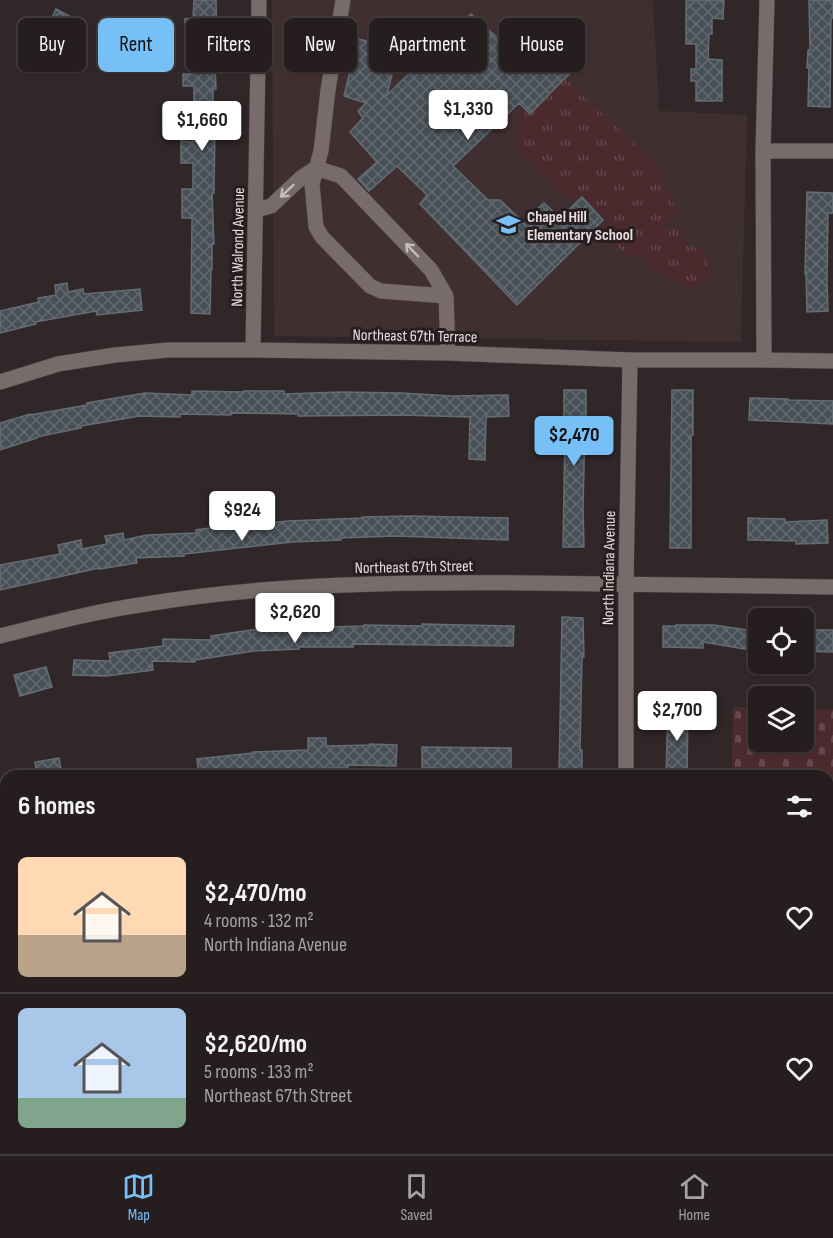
<!DOCTYPE html>
<html lang="en">
<head>
<meta charset="utf-8">
<style>
  :root { --surface:#261d1e; --page:#2e2627; --text:#f1f3f6; --muted:#a4a2a4; --line:#423b3c; --accent:#77bff7 }
  body { margin:0; font-family:"Sofia Sans Condensed",sans-serif; background:var(--page); color:var(--text); height:100vh; display:flex; flex-direction:column; font-size:22px; white-space:nowrap }
  * { box-sizing:border-box; margin:0 }
  p { font-size:20px; color:var(--muted) }
  .icon { flex:none; width:33px; height:33px; fill:none; stroke:currentColor; stroke-width:2; stroke-linecap:round; stroke-linejoin:round }
  .map { position:relative; flex:1; overflow:hidden }
  .sheet { position:absolute; left:0px; top:770px; width:834px; height:386px; display:flex; flex-direction:column; background:var(--surface); border-radius:18px 18px 0 0; box-shadow:0 2px 4px #0004,0 0 0 2px var(--line) }
  .sheet>* { flex:none }
  .hud { position:absolute; left:18px; top:18px; width:798px; height:54px; display:flex; gap:12px }
  .buttons { position:absolute; left:748px; top:608px; display:grid; gap:12px }
  .buttons a { display:grid; place-items:center; width:66px; height:66px; border-radius:9px; background:var(--surface); box-shadow:0 2px 4px #0004,0 0 0 2px var(--line); font-size:30px }
  .price { position:absolute; translate:-50% -51px; padding:0 14px; border-radius:6px; background:#fff; color:#222; font-size:20px; line-height:39px; filter:drop-shadow(0 2px 3px #0008) }
  .price::after { content:''; position:absolute; left:50%; top:36px; width:18px; height:14px; margin-left:-9px; background:inherit; clip-path:polygon(0 0,100% 0,50% 100%) }
  .price.selected { background:var(--accent); color:#111 }
  ul { padding:0; list-style:none }
  li { display:flex; align-items:center; gap:18px; height:150px; padding:0 18px }
  li+li { border-top:2px solid var(--line) }
  li span { display:grid; place-items:center; flex:none; width:168px; height:120px; border-radius:9px; color:#555 }
  li>.icon { margin-inline-start:auto }
  span .icon { width:72px; height:72px; fill:#fffc; stroke-width:1 }
  li b { font-size:26px }
  h2 { display:flex; justify-content:space-between; align-items:center; height:72px; padding:0 18px; font-size:26px }
  .tag { padding:0 21px; border-radius:9px; background:var(--surface); box-shadow:0 2px 4px #0004,0 0 0 2px var(--line); font-size:21px; line-height:54px }
  .tag.selected { background:var(--accent); color:#111 }
  .dock { display:flex; justify-content:space-around; align-items:center; height:84px; border-top:2px solid var(--line); background:var(--surface); font-size:16px; color:var(--muted) }
  .dock a { display:grid; justify-items:center; gap:3px }
  .dock .selected { color:var(--accent) }
  .map>svg:first-child { display:block }
  .built { fill:#402f31 }
  .cemetery { fill:url(#cemetery-stones) }
  .park { fill:url(#park-tufts) }
  .building { fill:url(#building-cross-hatch); stroke:#646d74; stroke-width:1.5 }
  .lines { fill:none; stroke-linecap:round; stroke-linejoin:round }
  .minor-casing { stroke:#4a4243; stroke-width:16 }
  .minor { stroke:#776b6c; stroke-width:15 }
  .oneway { stroke:#c5bcbd }
  .labels { text-anchor:middle; stroke-width:6; stroke-linejoin:round; paint-order:stroke }
  .poi-label { font-size:16px; font-weight:bold; fill:#e6dfe0; stroke:#281e1f; text-anchor:start }
  .street-label { font-size:16px; fill:#e6dfe0; stroke:#281e1f }
</style>
</head>
<body>
<div class="map">
<svg width="833" height="1154" viewBox="0 0 833 1154">
  <defs>
    <pattern id="cemetery-stones" width="16" height="16" patternUnits="userSpaceOnUse" patternTransform="scale(1.5)"><rect width="16" height="16" fill="#4b2a2e"/><path d="M2 7V4a2 2 0 0 1 4 0v3zM10 15v-3a2 2 0 0 1 4 0v3z" fill="#65484c"/></pattern>
    <pattern id="park-tufts" width="24" height="20" patternUnits="userSpaceOnUse" patternTransform="scale(1.5)"><rect width="24" height="20" fill="#4b2a2e"/><path d="M3 7l-1-3M5 7V3M7 7l1-3M15 17l-1-3M17 17v-4M19 17l1-3" fill="none" stroke="#65484c"/></pattern>
    <pattern id="building-cross-hatch" width="8" height="8" patternUnits="userSpaceOnUse" patternTransform="scale(1.5)"><rect width="8" height="8" fill="#485057"/><path d="M0 0l8 8M0 8l8-8" fill="none" stroke="#62696f"/></pattern>
  </defs>
  <rect width="100%" height="100%" fill="#322728"/>
  <!-- built -->
  <path class="built" d="M272,0H653L659,111L747,115L741,342L274,336Z"/>
  <!-- cemetery -->
  <path class="cemetery" d="M733,707L759,708V741H804V709H833V1154H730V1149H828V776L732,775Z"/>
  <!-- park -->
  <path class="park" d="M565,78L655,163L677,211L662,228L681,230L688,244L704,252L710,273L696,287L677,283L666,275L655,270L637,253L631,259L599,230L608,220L582,197L568,200L519,152L517,110L530,114Z"/>
  <!-- building -->
  <path class="building" d="M194,0H216L217,39H214L216,89H213V122H215L214,193H212L214,244H212V269H211L210,314L191,313L192,218H182V189H193V163H181V141L193,142L194,86H183V74H193V31H185V19L193,18Z
    M686,0H724L723,19L712,18V34H709L708,59L722,60V101H696V81H691V69H696V44H686Z
    M809,0H833V18H831L830,107L808,106L809,68H807L808,50H810Z
    M56,9L75,19L67,34L69,35L55,62L36,53Z
    M471,14L501,41L508,35L515,44L527,31L532,35L544,23L584,62L565,78L530,114L519,103L453,166L488,200H500L523,222L544,203L560,218L582,197L603,220L517,305L420,204L427,195L397,166L369,191L361,182L358,179L377,162L350,132L363,118L358,111L366,103L344,96L350,72L345,70L354,38L398,49L387,95Z
    M807,192L833,193V213H828L827,282L828,311L807,312L806,274H805Z
    M67,283L68,292L83,289L84,294L140,289L142,310L97,315L96,311L35,322L36,324L0,333V311L39,302L38,298L56,295L55,285Z
    M564,390H586V428H585L583,507L584,547H563L565,428H564Z
    M672,390H693V435H691V548H670Z
    M192,391L244,392V391H284V394L341,392L401,393L453,396L508,395L509,416L486,417L485,460L469,459L470,417L401,415L298,416V414L231,413V415L180,414V417L140,416L81,426V428L37,437V438L0,450V423L30,414V415L87,405V403L145,393L192,395Z
    M750,398L788,399V400L833,401V424L749,420Z
    M232,511L234,526L288,521L362,518V517L410,516L508,518V540L395,536L341,538V540L292,542L184,554V556L136,558L137,563L99,569V568L0,590V565L60,554L58,545L81,540L82,549L107,544L105,536L123,533L124,540L147,535L196,533V530L217,527L216,513Z
    M748,518L785,519V522L827,520L828,543L796,544V541L748,540Z
    M562,617L583,618L584,657H582L580,750H582V775H559Z
    M422,624L514,626L513,646L353,644V647H299V649L254,651L195,660V662L152,661L153,670L106,676L73,675L74,660L110,661L109,653L163,646V639L211,640V636L258,629L364,626V625L422,626Z
    M676,625H714L753,631L750,650L703,642V648L663,647V626H676Z
    M804,630H833V652L804,651Z
    M46,667L52,687L20,696L14,675Z
    M668,708H688L687,776H666Z
    M308,738H326V746L370,745V744L397,745L396,766L348,765V768L290,769V772L237,774V776H199L197,759L253,753V752L308,750Z
    M422,747L511,748V770L422,768Z
    M59,758L62,776H37L35,762Z"/>
  <g class="lines">
    <defs>
      <path id="minor" d="M343,0L328,90L321,151L312,184L316,227L322,237L370,286L381,291L446,296
        M763,151H833
        M256,210L271,206L302,177L316,168L341,176L431,270L446,296L448,353
        M253,350L259,0
        M764,360L763,151L767,0
        M0,382L58,364L115,355L168,350H253L448,353L630,360H764L833,361
        M0,636C48,624 97,611 146,604C273,583 402,582 530,583C631,584 732,585 833,587
        M626,776V584L630,360
        M0,876L6,874
        M0,1118L6,1116
        M619,1154V1149"/>
    </defs>
    <!-- minor casing -->
    <use href="#minor" class="minor-casing"/>
    <!-- minor -->
    <use href="#minor" class="minor"/>
  </g>
  <!-- one-way arrows -->
  <defs><path id="oneway-shaft" d="M-6 0H5M1.5-3L5.5 0L1.5 3" fill="none" stroke-width="1.6" stroke-linecap="round" stroke-linejoin="round" transform="scale(1.5)"/></defs>
  <g class="oneway">
    <use href="#oneway-shaft" transform="translate(287 191) rotate(137)"/>
    <use href="#oneway-shaft" transform="translate(412 250) rotate(-134)"/>
  </g>
  <!-- icons -->
  <defs>
    <symbol id="school-bare" viewBox="-9 -9 18 18"><path d="M0-5L7-2L0 1L-7-2ZM-4 1L0 2.5L4 1V4Q0 6-4 4Z" fill="#77bff7" stroke="#281e1f" stroke-width="2.5" paint-order="stroke"/></symbol>
  </defs>
  <g fill-rule="evenodd">
    <use href="#school-bare" x="492" y="208" width="33" height="33"/>
  </g>
  <g class="labels">
    <!-- poi labels -->
    <g class="poi-label">
      <text x="527" y="222">Chapel Hill<tspan x="527" dy="18">Elementary School</tspan></text>
    </g>
    <!-- street labels -->
    <g class="street-label">
      <text transform="translate(237 247) rotate(-89)" y="6">North Walrond Avenue</text>
      <text transform="translate(415 335) rotate(1)" y="6">Northeast 67th Terrace</text>
      <text transform="translate(414 566) rotate(-1)" y="6">Northeast 67th Street</text>
      <text transform="translate(608 568) rotate(-89)" y="6">North Indiana Avenue</text>
    </g>
  </g>
</svg>
<div class="buttons">
<a><svg class="icon" aria-label="locate" viewBox="0 0 24 24"><circle cx="12" cy="12" r="6"/><path d="M12 2v4M12 18v4M2 12h4M18 12h4"/></svg></a>
<a><svg class="icon" aria-label="layers" viewBox="0 0 24 24"><path d="M12 4l9 5-9 5-9-5zM3 14l9 5 9-5"/></svg></a>
</div>
<b class="price" style="left:468px;top:141px">$1,330</b>
<b class="price" style="left:202px;top:152px">$1,660</b>
<b class="price selected" style="left:574px;top:467px">$2,470</b>
<b class="price" style="left:242px;top:542px">$924</b>
<b class="price" style="left:295px;top:644px">$2,620</b>
<b class="price" style="left:677px;top:742px">$2,700</b>
<div class="hud">
<a class="tag">Buy</a>
<a class="tag selected">Rent</a>
<a class="tag">Filters</a>
<a class="tag">New</a>
<a class="tag">Apartment</a>
<a class="tag">House</a>
</div>
<section class="sheet">
<h2>6 homes<svg class="icon" aria-label="filters" viewBox="0 0 24 24"><path d="M4 7h16M4 17h16"/><circle cx="9" cy="7" r="2"/><circle cx="15" cy="17" r="2"/></svg></h2>
<ul>
<li><span style="background:linear-gradient(#ffd9b3 65%,#b9a48a 0)"><svg class="icon" aria-label="home" viewBox="0 0 24 24"><path d="M3 11l9-7 9 7M6 9v11h12V9"/></svg></span><div><b>$2,470/mo</b><p>4 rooms · 132 m²</p><p>North Indiana Avenue</p></div><svg class="icon" aria-label="heart" viewBox="0 0 24 24"><path d="M12 20l-8-8c-3-5 5-10 8-4 3-6 11-1 8 4z"/></svg></li>
<li><span style="background:linear-gradient(#a9c7e8 75%,#7fa58c 0)"><svg class="icon" aria-label="home" viewBox="0 0 24 24"><path d="M3 11l9-7 9 7M6 9v11h12V9"/></svg></span><div><b>$2,620/mo</b><p>5 rooms · 133 m²</p><p>Northeast 67th Street</p></div><svg class="icon" aria-label="heart" viewBox="0 0 24 24"><path d="M12 20l-8-8c-3-5 5-10 8-4 3-6 11-1 8 4z"/></svg></li>
</ul>
</section>
</div>
<nav class="dock">
<a class="selected"><svg class="icon" aria-label="map" viewBox="0 0 24 24"><path d="M3 6l6-2 6 2 6-2v14l-6 2-6-2-6 2zM9 4v14M15 6v14"/></svg>Map</a>
<a><svg class="icon" aria-label="saved" viewBox="0 0 24 24"><path d="M7 4h10v16l-5-4-5 4z"/></svg>Saved</a>
<a><svg class="icon" aria-label="home" viewBox="0 0 24 24"><path d="M3 11l9-7 9 7M6 9v11h12V9"/></svg>Home</a>
</nav>
</body>
</html>
